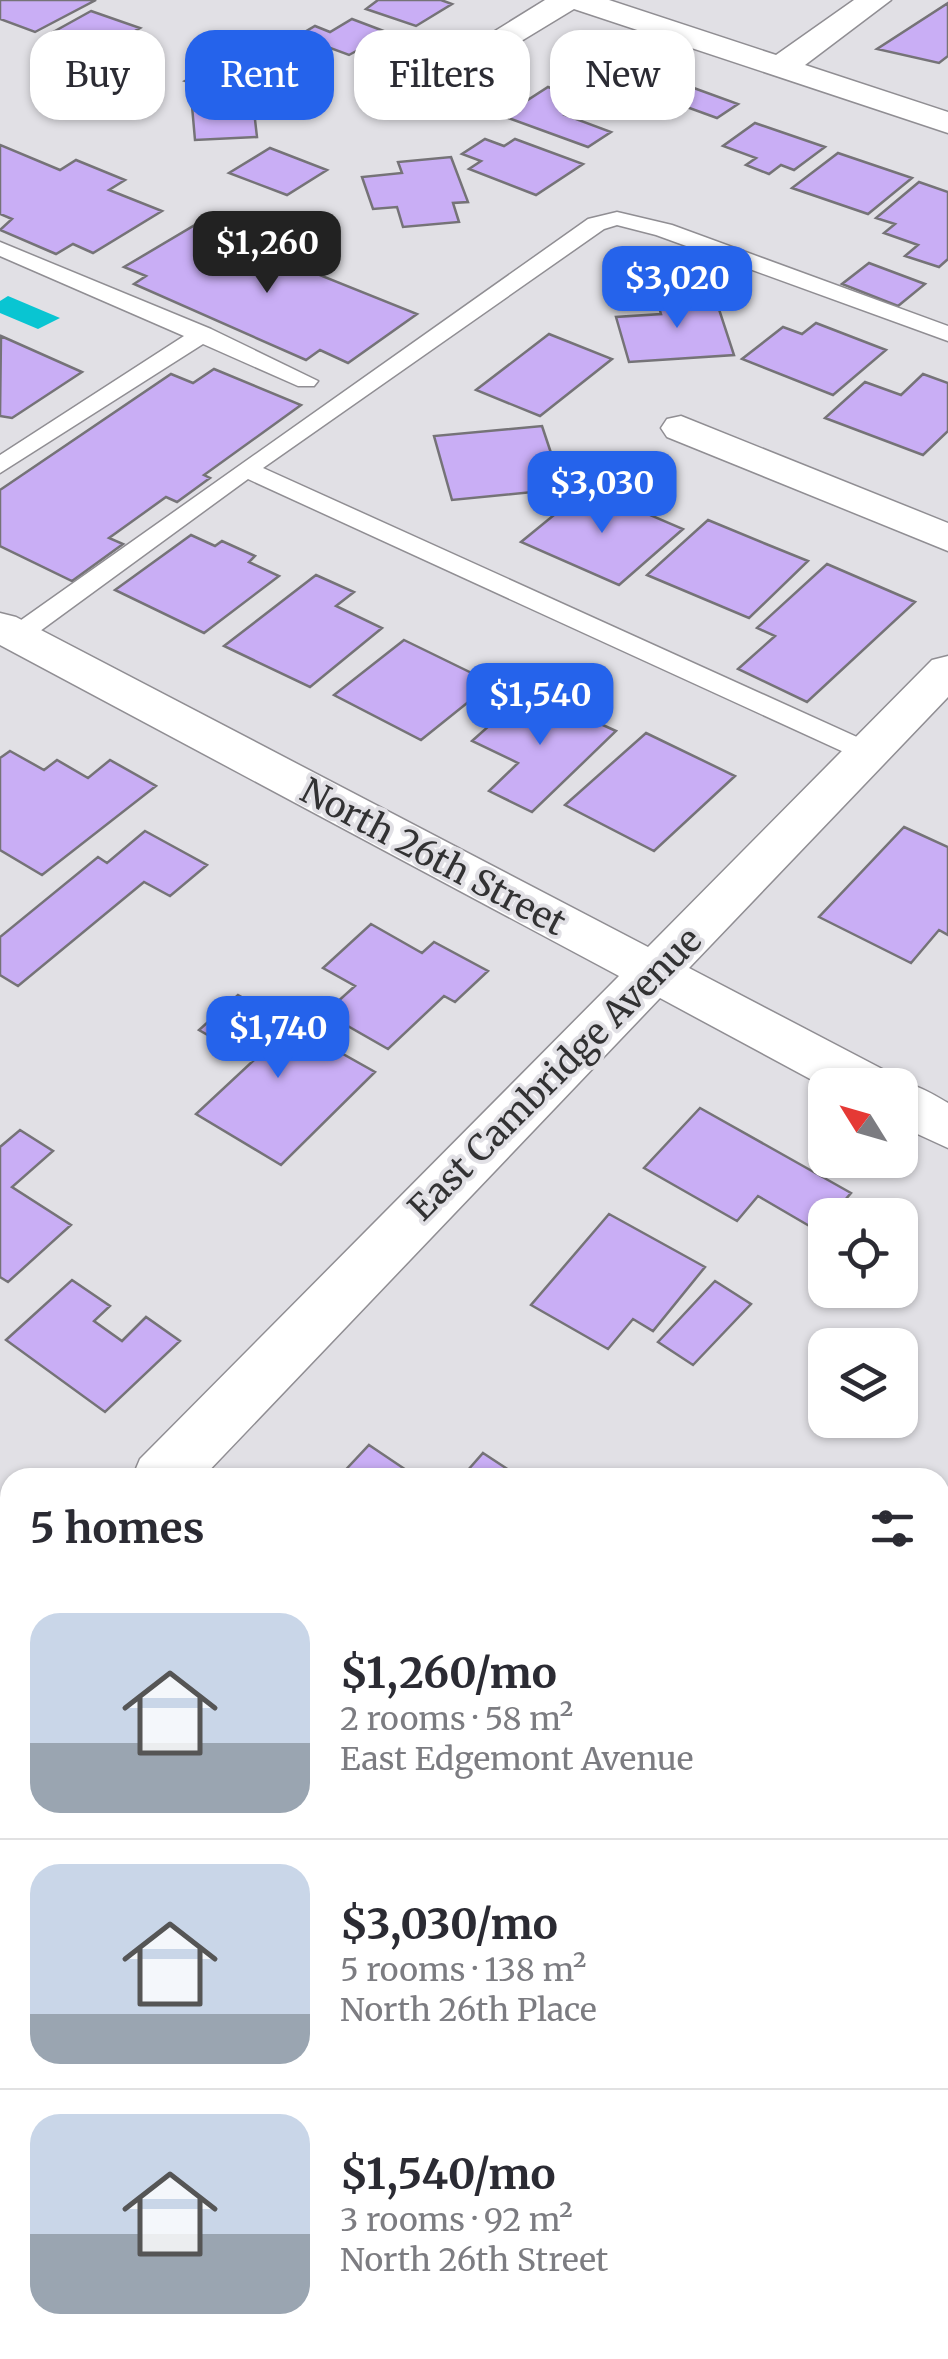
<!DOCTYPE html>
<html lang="en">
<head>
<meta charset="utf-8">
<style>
  :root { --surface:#fff; --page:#f7f7f7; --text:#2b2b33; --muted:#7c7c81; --line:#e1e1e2; --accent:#2563eb }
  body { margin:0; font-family:Merriweather,serif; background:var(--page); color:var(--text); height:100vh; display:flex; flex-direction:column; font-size:38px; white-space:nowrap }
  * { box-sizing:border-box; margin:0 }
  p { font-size:32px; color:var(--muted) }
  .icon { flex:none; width:55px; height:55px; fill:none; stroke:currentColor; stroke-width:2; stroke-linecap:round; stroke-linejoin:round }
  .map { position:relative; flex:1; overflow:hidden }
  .panel { position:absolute; left:0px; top:1468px; width:950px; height:892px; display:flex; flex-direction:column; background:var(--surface); border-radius:30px 30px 0 0; box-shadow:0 2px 8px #0004 }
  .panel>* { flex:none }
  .banner { position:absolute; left:30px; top:30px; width:890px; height:90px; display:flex; gap:20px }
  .needle { width:65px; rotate:307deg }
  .fabs { position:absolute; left:808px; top:1068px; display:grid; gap:20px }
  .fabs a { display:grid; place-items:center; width:110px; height:110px; border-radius:20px; background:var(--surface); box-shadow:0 2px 8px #0004; font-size:50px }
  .price { position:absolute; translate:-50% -85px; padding:0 22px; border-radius:20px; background:var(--accent); color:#fff; font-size:32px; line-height:65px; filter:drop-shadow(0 2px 5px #0008) }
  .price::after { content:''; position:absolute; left:50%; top:60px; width:30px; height:22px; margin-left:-15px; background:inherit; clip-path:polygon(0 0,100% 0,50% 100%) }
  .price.selected { background:#222; color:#fff }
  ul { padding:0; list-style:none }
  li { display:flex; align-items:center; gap:30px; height:250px; padding:0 30px }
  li+li { border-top:2px solid var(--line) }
  li span { display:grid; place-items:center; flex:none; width:280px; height:200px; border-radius:30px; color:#555 }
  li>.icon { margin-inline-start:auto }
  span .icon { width:120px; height:120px; fill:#fffc; stroke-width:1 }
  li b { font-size:42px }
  h2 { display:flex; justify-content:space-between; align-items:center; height:120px; padding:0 30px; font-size:42px }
  .pill { padding:0 35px; border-radius:30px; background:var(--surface); box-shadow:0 2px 8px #0004; font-size:35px; line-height:90px }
  .pill.selected { background:var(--accent); color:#fff }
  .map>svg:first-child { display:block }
  .water { fill:#09c5d2 }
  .building { fill:#c9aef5; stroke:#757377; stroke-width:2.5 }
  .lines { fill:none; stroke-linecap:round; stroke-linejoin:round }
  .service-casing { stroke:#908e93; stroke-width:3 }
  .minor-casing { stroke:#908e93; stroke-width:3 }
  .service { fill:#fff; fill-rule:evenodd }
  .minor { fill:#fff; fill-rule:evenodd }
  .labels { text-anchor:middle; stroke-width:8; stroke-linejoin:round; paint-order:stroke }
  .street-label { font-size:35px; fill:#323233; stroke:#e1e0e5 }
</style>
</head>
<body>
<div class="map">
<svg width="948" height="2359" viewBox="0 0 948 2359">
  <rect width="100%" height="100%" fill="#e1e0e5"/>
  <!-- water -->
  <path class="water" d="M8,296L60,318L38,329L0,313V301Z"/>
  <!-- building -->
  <path class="building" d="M0,0H96L35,32L0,19Z
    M378,0H441L452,4L416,26L366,9Z
    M948,3V56L939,63L877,49Z
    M91,11L140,28L95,54L46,36Z
    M352,19L389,33L349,55L298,36L315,26L330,32Z
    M253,43L315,65L271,90L251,83L239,90L222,83L210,90L185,81Z
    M584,51L647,71L617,92L554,71Z
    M548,87L586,101L565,115L611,132L588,147L503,116Z
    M691,87L738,104L717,118L670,101Z
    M253,102L257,137L195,140L192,106Z
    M755,123L825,147L794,170L781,165L769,174L746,165L756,158L723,146Z
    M485,139L504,146L515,139L583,164L536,195L469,169L481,161L462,154Z
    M0,145L60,170L76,160L125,180L109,190L162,211L93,253L73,244L56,254L0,230L12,219L0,214Z
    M270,148L327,170L287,195L229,173Z
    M838,153L912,178L868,214L792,188Z
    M451,157L468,202L453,203L459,222L403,227L397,207L373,209L362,177L402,173L398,162Z
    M919,182L948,192V259L939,267L905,256L918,245L884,233L895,224L876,218Z
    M195,225L417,314L348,363L320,350L306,360L134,284L146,276L124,267Z
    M869,263L925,284L898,306L842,284Z
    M714,294L734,355L629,362L616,317L661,314L656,298Z
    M816,323L886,350L833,395L742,359L783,327L802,334Z
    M549,334L612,359L540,416L476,390Z
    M1,336L82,372L12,418L0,416Z
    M214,369L301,405L204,475L210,478L177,502L166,497L109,538L123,544L72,581L0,546V490L171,374L193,383Z
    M923,374L948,383V431L923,455L825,418L865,382L901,395Z
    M542,426L563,489L452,500L434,436Z
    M587,488L683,529L619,585L521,542Z
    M708,520L766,544L808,561L749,618L647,575Z
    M191,535L215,546L222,541L255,556L249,562L279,576L204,633L115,590Z
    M827,564L915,602L807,702L738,669L775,636L757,628Z
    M316,575L354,592L336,606L382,628L310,687L224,646Z
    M404,640L492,683L421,740L334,695Z
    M528,691L616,731L532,812L489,791L518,763L472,741Z
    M646,733L735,776L654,851L565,805Z
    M10,751L44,770L57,760L88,778L110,760L156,786L42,875L0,850V758Z
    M904,827L948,847V935L939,930L911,963L819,917Z
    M145,831L207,865L170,896L144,882L18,986L0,975V937L98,857L107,863Z
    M371,924L422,953L434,942L488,971L455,1002L444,996L388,1049L325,1013L355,986L323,968Z
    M238,995L375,1072L281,1165L196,1114L253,1061L199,1030Z
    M700,1108L851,1193L832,1215H825L818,1231L758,1196L737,1221L644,1168Z
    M20,1130L53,1151L12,1187L71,1225L8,1282L0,1277V1147Z
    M609,1214L705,1267L653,1331L633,1319L608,1349L531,1305Z
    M72,1280L110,1306L94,1321L122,1341L146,1317L180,1341L105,1412L6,1340Z
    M715,1281L751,1304L693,1365L658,1342Z
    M369,1445L418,1478H338Z
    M483,1453L521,1478H461Z
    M940,1869L948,1874V2026L940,2020Z
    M10,1903V1938L0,1930V1913Z
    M478,2350H651L644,2359H472Z"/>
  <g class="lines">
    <defs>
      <path id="service" d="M617,212L672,225L948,326V341L656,235L617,225L604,229L263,468L879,747L883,753L879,759H859L248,479L25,642H7L3,636L7,630L588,219Z
        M0,242L211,329L318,381L314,386H298L203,344L0,473V455L184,336L0,256Z"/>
      <path id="minor" d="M545,0H609L776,55L854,0H891L805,65L948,112V133L574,9L401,114H377L372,107Z
        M681,416L948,523V551L667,437L661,428L667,419Z
        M0,613L16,617L648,947L932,660L948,656V697L689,968L886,1071L893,1084C912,1080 932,1094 948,1103V1148L900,1126V1085L825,1087L660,998L202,1478H132L140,1459L619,976L0,645Z
        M0,1513L10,1516V1575L0,1572Z
        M10,1606V1671L0,1675V1610Z
        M940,2201L948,2204V2283L940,2280Z"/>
    </defs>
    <!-- service casing -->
    <use href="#service" class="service-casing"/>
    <!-- minor casing -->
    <use href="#minor" class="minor-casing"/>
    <!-- service -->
    <use href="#service" class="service"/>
    <!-- minor -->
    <use href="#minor" class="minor"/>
  </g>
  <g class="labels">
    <!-- street labels -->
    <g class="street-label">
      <text transform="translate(433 857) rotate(28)" y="12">North 26th Street</text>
      <text transform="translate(555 1074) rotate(-45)" y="12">East Cambridge Avenue</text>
    </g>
  </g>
</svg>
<div class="fabs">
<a><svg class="needle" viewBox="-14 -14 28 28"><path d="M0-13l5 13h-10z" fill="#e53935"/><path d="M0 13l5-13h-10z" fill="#7c7c81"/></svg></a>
<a><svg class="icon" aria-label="locate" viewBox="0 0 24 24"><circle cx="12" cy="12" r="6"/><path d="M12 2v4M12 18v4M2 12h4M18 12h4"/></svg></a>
<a><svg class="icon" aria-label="layers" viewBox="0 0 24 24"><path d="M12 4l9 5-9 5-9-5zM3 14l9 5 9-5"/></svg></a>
</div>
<b class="price selected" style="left:267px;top:296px">$1,260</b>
<b class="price" style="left:677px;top:331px">$3,020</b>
<b class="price" style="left:602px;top:536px">$3,030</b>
<b class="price" style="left:540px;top:748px">$1,540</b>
<b class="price" style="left:278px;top:1081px">$1,740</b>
<div class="banner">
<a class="pill">Buy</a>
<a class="pill selected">Rent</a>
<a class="pill">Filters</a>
<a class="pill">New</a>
</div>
<section class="panel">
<h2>5 homes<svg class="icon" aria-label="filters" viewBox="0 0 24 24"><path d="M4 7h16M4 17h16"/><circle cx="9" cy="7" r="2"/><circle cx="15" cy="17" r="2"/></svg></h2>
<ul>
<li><span style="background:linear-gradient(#c9d6e8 65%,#9aa5b1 0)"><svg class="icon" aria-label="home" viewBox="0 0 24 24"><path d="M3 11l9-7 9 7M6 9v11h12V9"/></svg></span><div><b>$1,260/mo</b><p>2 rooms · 58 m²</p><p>East Edgemont Avenue</p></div></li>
<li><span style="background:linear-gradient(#c9d6e8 75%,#9aa5b1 0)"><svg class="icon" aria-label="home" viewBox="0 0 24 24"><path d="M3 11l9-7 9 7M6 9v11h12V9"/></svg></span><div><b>$3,030/mo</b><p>5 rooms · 138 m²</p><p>North 26th Place</p></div></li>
<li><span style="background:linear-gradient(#c9d6e8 60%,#9aa5b1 0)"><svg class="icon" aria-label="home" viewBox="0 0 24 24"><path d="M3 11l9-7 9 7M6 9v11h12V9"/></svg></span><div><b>$1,540/mo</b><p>3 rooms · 92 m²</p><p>North 26th Street</p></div></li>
</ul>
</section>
</div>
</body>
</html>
